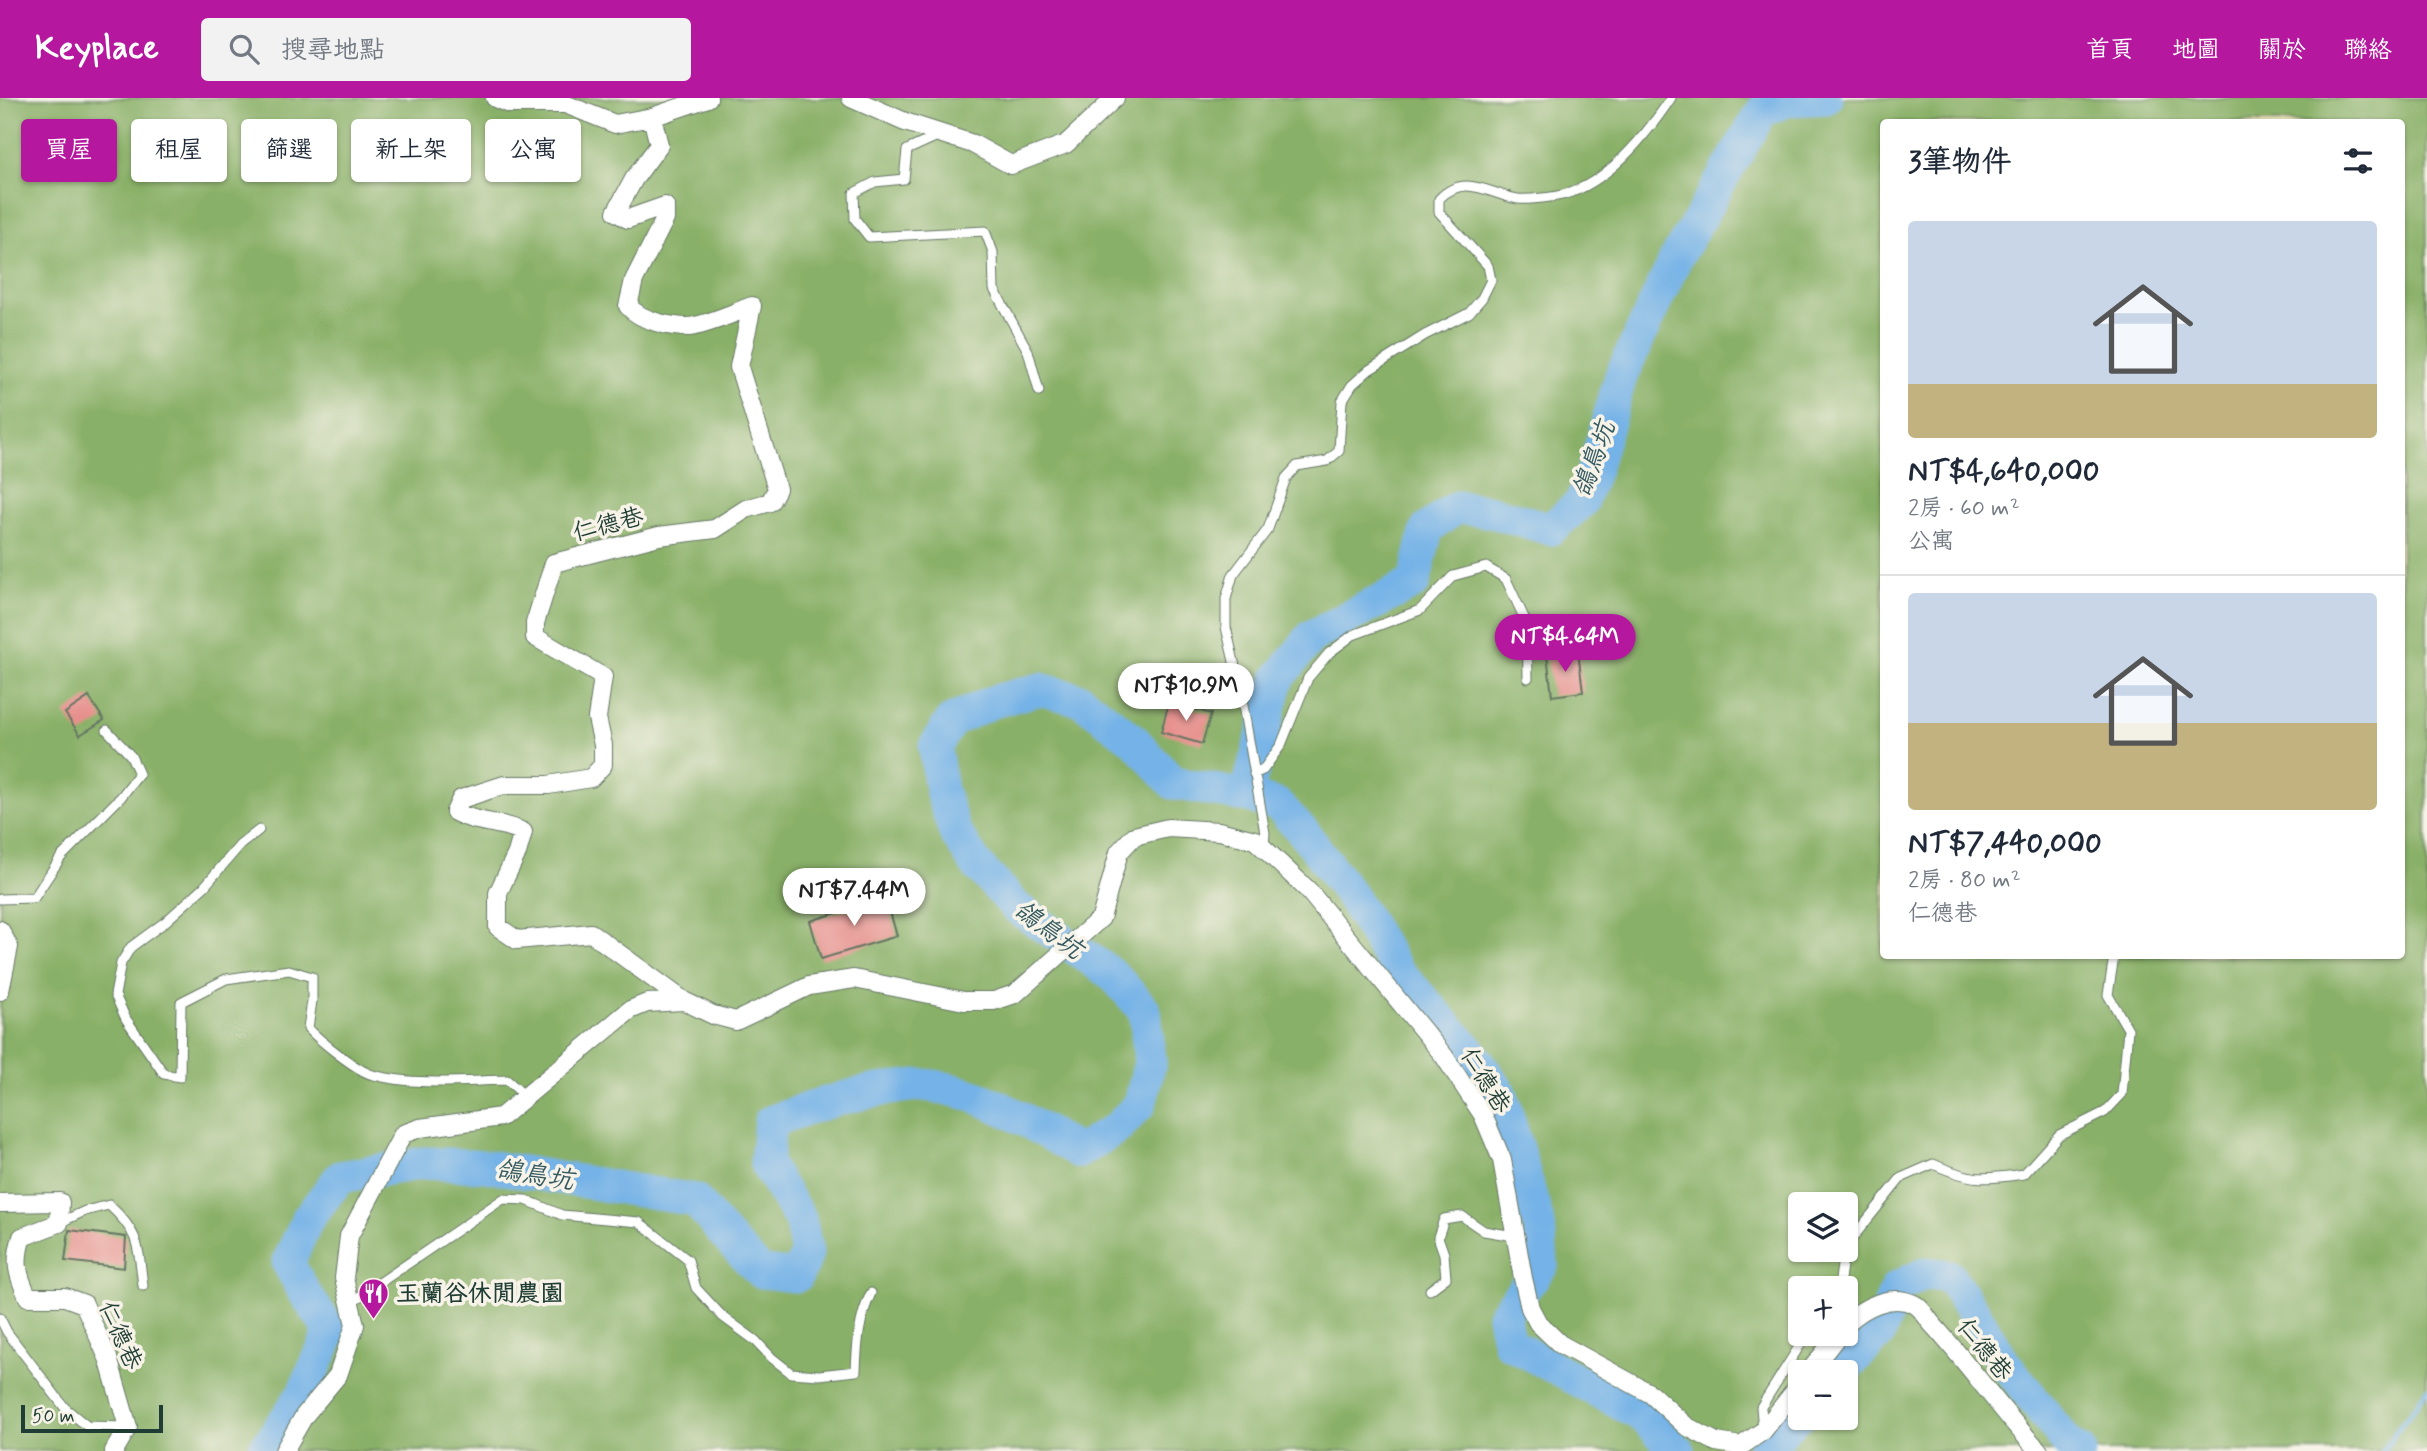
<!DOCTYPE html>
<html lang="zh-TW">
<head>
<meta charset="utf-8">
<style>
  :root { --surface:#fff; --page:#f2f2f3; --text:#1f2937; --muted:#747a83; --line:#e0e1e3; --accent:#b5179e }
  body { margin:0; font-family:Mynerve,"LXGW WenKai TC",sans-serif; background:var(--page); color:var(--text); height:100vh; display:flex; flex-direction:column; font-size:26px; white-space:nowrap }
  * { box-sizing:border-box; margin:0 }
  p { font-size:23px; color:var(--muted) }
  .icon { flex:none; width:38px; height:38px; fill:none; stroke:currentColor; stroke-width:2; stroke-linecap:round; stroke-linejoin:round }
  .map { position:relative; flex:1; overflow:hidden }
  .side { position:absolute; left:1880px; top:21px; width:525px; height:840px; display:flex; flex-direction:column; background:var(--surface); border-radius:7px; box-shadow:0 2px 5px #0004 }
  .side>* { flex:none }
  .top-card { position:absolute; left:21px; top:21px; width:665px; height:63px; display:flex; gap:14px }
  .buttons { position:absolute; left:1788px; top:1094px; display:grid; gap:14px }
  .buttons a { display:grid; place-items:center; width:70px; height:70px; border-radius:7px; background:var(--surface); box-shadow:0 2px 5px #0004; font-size:35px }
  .scale { position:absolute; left:21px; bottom:18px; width:142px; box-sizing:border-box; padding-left:7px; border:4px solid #1f3d34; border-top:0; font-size:19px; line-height:24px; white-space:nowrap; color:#1f3d34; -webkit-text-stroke:5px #f7f3e8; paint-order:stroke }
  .price { position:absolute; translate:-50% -60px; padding:0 16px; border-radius:24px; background:#fff; color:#222; font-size:23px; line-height:46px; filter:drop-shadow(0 2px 4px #0008) }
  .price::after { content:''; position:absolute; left:50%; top:42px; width:21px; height:16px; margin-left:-10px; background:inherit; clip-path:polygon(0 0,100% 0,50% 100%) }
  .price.selected { background:var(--accent); color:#fff }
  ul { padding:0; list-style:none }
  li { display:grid; align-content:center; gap:14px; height:371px; padding:0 28px }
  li+li { border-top:2px solid var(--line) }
  li span { display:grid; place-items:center; height:217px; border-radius:7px; color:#555 }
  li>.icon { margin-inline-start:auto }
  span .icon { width:126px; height:126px; fill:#fffc; stroke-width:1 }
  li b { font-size:30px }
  h2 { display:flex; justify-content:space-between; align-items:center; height:84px; padding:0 28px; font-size:30px }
  .tag { padding:0 24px; border-radius:7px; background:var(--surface); box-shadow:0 2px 5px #0004; font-size:24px; line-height:63px }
  .tag.selected { background:var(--accent); color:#fff }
  header { display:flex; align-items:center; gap:42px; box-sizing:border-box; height:98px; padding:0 35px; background:var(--accent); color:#fff }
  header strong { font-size:33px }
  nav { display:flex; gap:38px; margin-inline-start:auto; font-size:24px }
  .search { width:490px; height:63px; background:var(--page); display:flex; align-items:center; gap:18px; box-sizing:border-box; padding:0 24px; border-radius:7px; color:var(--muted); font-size:26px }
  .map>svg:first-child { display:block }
  .forest { fill:#89b067; stroke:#54764e; stroke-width:2; fill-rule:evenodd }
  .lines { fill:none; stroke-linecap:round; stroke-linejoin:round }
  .stream { stroke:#74b2e7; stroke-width:5 }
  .river { stroke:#74b2e7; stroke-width:33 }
  .building { fill:#e78f8c }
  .lane-casing { stroke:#657663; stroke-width:11 }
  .street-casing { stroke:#657663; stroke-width:20 }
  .lane { stroke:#fff; stroke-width:9 }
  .street { stroke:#fff; stroke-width:18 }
  .labels { text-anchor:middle; stroke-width:7; stroke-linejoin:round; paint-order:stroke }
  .street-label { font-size:24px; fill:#1f3d34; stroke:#f7f3e8 }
  .poi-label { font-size:24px; font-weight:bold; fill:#1f3d34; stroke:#f7f3e8; text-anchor:start }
  .water-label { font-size:26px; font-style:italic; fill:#345a61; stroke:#f7f3e8 }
</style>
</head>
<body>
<header>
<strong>Keyplace</strong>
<div class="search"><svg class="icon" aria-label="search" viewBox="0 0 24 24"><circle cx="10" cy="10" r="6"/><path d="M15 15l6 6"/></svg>搜尋地點</div>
<nav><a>首頁</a><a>地圖</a><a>關於</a><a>聯絡</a></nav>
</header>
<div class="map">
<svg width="2427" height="1353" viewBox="0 0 2427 1353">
  <rect width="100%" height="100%" fill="#f7f3e8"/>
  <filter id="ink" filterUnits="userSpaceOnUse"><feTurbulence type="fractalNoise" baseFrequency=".0143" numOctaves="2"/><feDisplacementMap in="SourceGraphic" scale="14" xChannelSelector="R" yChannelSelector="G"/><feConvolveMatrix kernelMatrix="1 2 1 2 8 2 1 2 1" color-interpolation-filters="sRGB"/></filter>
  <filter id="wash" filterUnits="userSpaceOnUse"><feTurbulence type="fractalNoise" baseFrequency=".00686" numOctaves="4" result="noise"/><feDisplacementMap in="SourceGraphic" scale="28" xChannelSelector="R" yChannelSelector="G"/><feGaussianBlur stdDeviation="1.57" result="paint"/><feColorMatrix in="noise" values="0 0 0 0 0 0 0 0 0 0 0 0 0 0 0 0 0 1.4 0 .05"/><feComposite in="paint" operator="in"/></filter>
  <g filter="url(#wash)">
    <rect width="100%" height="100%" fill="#e8e0ba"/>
    <!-- forest -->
    <path class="forest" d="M0,0H2427V1353H0ZM1883,24H2401V858H1883ZM1801,1106H1846V1152H1801ZM1801,1190H1846V1236H1801ZM1801,1274H1846V1320H1801Z"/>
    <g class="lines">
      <!-- stream -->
      <path class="stream" d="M1762,13L1763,0
        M2382,1353L2427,1291"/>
      <!-- river -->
      <path class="river" d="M1246,698L1278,581L1312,538L1414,485L1427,431L1457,409L1492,414L1550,431L1581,405L1594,371L1621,278L1676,160L1762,13L1788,2L1826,0
        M1841,1274L1879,1236L1897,1189L1926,1175L1949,1178L1980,1224L2000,1259L2070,1348L2080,1353
        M263,1353L303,1296L331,1233L306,1197L288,1165L308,1120L340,1079L424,1065L486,1068L695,1102L731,1144L761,1174L797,1178L807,1155L800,1121L766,1066L770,1024C811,1009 851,995 895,990C903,989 913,987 921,987C979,990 1031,1026 1079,1054L1118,1029L1140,1006L1150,964L1145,913L1113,877L1017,810L976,766L955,734L941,692L935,649L951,623L992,604L1040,591L1081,602L1134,642L1173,685L1246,698L1278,707L1305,736L1351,798L1397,873L1472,955L1502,998L1539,1128L1542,1167L1503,1218L1509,1245L1639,1316L1679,1353
        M1763,1353L1801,1315"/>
    </g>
    <g id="blocks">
      <!-- building -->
      <path class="building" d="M1578,553L1583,594L1552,598L1547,557Z
        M89,599L104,622L80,637L65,615Z
        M1169,604L1211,616L1202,646L1161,634Z
        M886,800L897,838L821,861L810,823Z
        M69,1132L126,1139L124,1170L65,1163Z"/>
    </g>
  </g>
  <g filter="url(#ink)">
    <use href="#blocks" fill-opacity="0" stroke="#657663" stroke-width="2"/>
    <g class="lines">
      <defs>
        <path id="lane" d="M940,37L907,52L904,81L875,84L854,95L855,121L869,139L985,133L993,154L994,191L1028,253L1039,293
          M1254,676L1263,672L1281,647L1308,580L1329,555L1353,537L1420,512L1453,478L1486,469L1506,481L1527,526L1528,580
          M259,732L240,747L204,789L165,824L131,849L121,865L115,897L126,921L164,976L180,979L181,904L226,881L289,872L312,879V903L308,930C319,942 357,973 373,977C416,988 463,983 507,982L526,999
          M1264,749L1265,735L1240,590L1226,529V501L1233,477L1268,431L1286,380L1297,368L1327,363L1339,353L1342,303L1352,287L1369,272L1425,237L1469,215L1482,200L1491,182L1488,168L1439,114V101C1465,74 1490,97 1518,101C1529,102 1556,99 1566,96C1610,83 1647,36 1671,0
          M0,801L34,800L61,759L121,699L139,676L131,658L107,632
          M59,1125L85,1113L109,1107C140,1135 138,1148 143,1188
          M1846,1148L1901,1080L1933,1066C1972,1083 1982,1082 2024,1076L2059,1037L2105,1014L2122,996L2128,931L2108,897L2114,858
          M1835,1190L1840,1182L1844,1152
          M1430,1192L1446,1180L1444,1156L1438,1139L1444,1121L1462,1118L1484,1133L1514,1138
          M350,1205L503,1101L526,1102L562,1117L639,1124L688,1162L696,1190L722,1218L756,1243L772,1260L791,1275L819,1277L856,1273C857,1245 859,1220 871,1195
          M0,1220L7,1234L65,1310L87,1328L128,1329
          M1763,1332L1761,1309L1807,1236"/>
        <path id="street" d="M495,0L509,6H565L615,26L652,19L708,0
          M851,0L905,24L973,46L1011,67L1066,46L1115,0
          M652,19L659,47L634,81L616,114L628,121L665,108V121L634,182L628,208C641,223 670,229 689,229C704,228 736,214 752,208L739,269L777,391L770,404L746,411L715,431L659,438L554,465L535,525V539L603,579L597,620L603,647V667L591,680L548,687H504L461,701L455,714C476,726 501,723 523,734L517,755L498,795V829L517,842L591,835L684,903
          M0,832L9,849L0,893
          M0,1105L60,1104L59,1125L22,1139C14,1163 17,1176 28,1199H65L84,1206L108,1260L128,1329L114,1353
          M1846,1226C1863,1209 1891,1195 1914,1206C1921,1209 1927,1220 1932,1226C1970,1267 2001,1313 2039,1353
          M1809,1274L1839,1236
          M284,1353L304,1318L338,1277L355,1227L344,1180L349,1138L403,1036L420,1030L501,1019L630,912L647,905L684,903L713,917L736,923L809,888L854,881L964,903H994L1015,896L1101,820L1119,754L1134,738L1168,730L1219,733L1255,742L1308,792L1444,958L1483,1017L1502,1062L1523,1180L1530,1210L1538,1225L1560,1246L1651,1296L1686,1328L1716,1344L1741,1348L1763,1333L1801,1285"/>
      </defs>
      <!-- lane casing -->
      <use href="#lane" class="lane-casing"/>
      <!-- street casing -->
      <use href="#street" class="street-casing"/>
      <!-- lane -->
      <use href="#lane" class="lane"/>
      <!-- street -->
      <use href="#street" class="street"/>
    </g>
  </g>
  <!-- icons -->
  <defs>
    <symbol id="restaurant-pin" viewBox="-11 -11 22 30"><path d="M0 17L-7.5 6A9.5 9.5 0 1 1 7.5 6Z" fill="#b5179e" stroke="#f7f3e8"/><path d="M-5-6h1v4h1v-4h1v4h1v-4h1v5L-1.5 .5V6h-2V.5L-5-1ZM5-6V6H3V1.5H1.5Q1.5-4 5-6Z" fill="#fff"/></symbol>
  </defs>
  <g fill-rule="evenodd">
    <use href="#restaurant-pin" x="356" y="1178" width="35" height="47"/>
  </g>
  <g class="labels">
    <!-- street labels -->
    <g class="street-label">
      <text transform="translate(608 426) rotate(-14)" y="8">仁德巷</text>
      <text transform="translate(1486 982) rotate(58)" y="8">仁德巷</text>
      <text transform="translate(121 1237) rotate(66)" y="8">仁德巷</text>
      <text transform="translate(1985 1251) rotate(51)" y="8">仁德巷</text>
    </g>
    <!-- poi labels -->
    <g class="poi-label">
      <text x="396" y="1203">玉蘭谷休閒農園</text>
    </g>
    <!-- water labels -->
    <g class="water-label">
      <text transform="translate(1593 361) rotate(-70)" y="9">鴿鳥坑</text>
      <text transform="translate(1049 831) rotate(37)" y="9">鴿鳥坑</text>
      <text transform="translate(535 1076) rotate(9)" y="9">鴿鳥坑</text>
    </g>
  </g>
</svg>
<div class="buttons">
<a><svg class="icon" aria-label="layers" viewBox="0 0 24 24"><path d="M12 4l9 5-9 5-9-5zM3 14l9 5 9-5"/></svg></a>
<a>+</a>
<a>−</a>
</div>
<div class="scale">50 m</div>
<b class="price selected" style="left:1565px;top:576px">NT$4.64M</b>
<b class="price" style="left:1186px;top:625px">NT$10.9M</b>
<b class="price" style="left:854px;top:830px">NT$7.44M</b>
<div class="top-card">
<a class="tag selected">買屋</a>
<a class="tag">租屋</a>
<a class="tag">篩選</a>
<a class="tag">新上架</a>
<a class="tag">公寓</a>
</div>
<section class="side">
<h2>3筆物件<svg class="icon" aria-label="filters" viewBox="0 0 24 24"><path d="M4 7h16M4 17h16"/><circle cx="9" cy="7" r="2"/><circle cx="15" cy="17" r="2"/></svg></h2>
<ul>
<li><span style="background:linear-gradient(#c9d6e8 75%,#c2b280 0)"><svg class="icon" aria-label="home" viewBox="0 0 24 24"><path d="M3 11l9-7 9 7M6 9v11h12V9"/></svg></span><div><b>NT$4,640,000</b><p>2房 · 60 m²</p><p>公寓</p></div></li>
<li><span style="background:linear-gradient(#c9d6e8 60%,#c2b280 0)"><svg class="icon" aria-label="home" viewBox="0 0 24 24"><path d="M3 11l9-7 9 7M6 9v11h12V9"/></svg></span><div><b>NT$7,440,000</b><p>2房 · 80 m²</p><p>仁德巷</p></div></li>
</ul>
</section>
</div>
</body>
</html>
